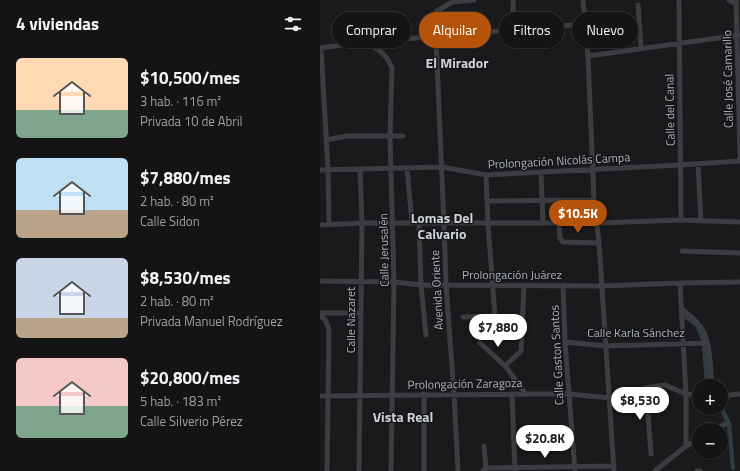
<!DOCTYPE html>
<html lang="es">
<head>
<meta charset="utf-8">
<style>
  :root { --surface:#141415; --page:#212122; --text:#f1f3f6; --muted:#9d9ea0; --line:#333334; --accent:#b45309 }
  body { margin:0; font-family:"Titillium Web",sans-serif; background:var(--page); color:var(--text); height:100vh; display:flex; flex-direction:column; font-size:15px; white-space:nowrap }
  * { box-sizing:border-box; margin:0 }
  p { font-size:13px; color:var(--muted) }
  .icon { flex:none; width:22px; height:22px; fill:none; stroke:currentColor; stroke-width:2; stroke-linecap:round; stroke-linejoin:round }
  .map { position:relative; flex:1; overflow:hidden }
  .panel { display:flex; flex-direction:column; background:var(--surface); width:320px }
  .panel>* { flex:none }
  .top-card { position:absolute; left:12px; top:12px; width:348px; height:36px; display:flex; gap:8px }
  .fabs { position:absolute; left:372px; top:379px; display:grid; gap:8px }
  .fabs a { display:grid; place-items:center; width:36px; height:36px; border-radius:50%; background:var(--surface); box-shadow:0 1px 3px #0004,0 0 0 1px var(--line); font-size:20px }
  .price { position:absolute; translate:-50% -34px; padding:0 9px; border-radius:14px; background:#fff; color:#222; font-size:13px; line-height:26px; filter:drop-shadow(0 1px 2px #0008) }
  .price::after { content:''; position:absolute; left:50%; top:24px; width:12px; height:9px; margin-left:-6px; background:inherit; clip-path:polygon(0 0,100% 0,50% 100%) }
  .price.selected { background:var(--accent); color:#fff }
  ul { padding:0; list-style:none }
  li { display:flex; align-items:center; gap:12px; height:100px; padding:0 16px }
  li span { display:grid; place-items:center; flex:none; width:112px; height:80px; border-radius:6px; color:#555 }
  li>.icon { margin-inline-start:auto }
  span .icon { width:48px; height:48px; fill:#fffc; stroke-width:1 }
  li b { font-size:17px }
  h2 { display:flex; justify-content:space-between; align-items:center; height:48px; padding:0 16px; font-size:17px }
  .tag { padding:0 14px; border-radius:18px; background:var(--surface); box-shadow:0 1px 3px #0004,0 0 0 1px var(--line); font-size:14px; line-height:36px }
  .tag.selected { background:var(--accent); color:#fff }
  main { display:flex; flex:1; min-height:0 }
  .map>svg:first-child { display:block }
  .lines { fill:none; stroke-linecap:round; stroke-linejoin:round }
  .canal { stroke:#2f3c41; stroke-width:4.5 }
  .minor { stroke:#3b3d41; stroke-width:5 }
  .labels { text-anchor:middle; stroke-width:3; stroke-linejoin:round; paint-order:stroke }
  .street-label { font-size:12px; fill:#acb3bc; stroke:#151517 }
  .quarter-label { font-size:14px; font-weight:bold; fill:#cdd2d8; stroke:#151517 }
</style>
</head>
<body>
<main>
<section class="panel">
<h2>4 viviendas<svg class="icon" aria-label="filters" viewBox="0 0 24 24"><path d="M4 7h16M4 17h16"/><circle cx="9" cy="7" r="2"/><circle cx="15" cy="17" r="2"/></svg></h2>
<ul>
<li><span style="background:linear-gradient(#ffd9b3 65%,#7fa58c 0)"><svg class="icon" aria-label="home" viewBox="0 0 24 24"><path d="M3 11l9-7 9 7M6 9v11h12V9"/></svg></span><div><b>$10,500/mes</b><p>3 hab. · 116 m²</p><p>Privada 10 de Abril</p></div></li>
<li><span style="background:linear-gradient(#bfe0f5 65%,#b9a48a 0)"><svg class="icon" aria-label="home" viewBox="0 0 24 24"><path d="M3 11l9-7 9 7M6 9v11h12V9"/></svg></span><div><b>$7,880/mes</b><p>2 hab. · 80 m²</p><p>Calle Sidon</p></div></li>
<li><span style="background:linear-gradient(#c9d6e8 75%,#b9a48a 0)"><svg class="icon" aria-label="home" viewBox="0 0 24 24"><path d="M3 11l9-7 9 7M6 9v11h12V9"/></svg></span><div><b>$8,530/mes</b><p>2 hab. · 80 m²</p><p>Privada Manuel Rodríguez</p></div></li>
<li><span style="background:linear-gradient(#f6c9c9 60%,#7fa58c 0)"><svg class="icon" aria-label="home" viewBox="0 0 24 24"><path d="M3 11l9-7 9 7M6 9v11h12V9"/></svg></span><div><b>$20,800/mes</b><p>5 hab. · 183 m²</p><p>Calle Silverio Pérez</p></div></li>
</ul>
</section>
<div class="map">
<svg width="420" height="471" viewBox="0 0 420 471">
  <rect width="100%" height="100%" fill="#1a1a1c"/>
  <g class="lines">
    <!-- canal -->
    <path class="canal" d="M366,317L377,325L383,339
      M384,345L387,381L389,386
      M401,407L409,424L413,468"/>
    <!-- minor -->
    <path class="minor" d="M193,0L194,30
      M263,0L268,56L274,200L279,243L294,471
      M359,0L361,220
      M409,0L416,4
      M416,0L420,158
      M318,5L321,48
      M45,42C59,50 65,52 72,68L70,137L74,282L71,471
      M0,48L45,42L265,24
      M1,48L8,169L9,224
      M268,56L420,35
      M6,140L27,136H83
      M378,164L381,221
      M87,168L92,223
      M0,170L122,167L166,175L360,165L420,161
      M221,172L223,222
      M166,175L168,224L176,329
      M168,201L274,200
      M99,223L101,285L106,335
      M239,223L240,238L243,242L279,243
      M0,225L42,223H277L361,220L420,222
      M362,251L420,253
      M0,281L74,282L101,285L282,286L360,283L420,282
      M360,283L366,394V446
      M243,285L245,342L255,471
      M362,309C369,315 379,322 383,331C391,346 390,369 392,386
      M0,313H41
      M0,315L6,321L9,330L7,471
      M143,317L175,316
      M245,342L286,346L387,343
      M160,343L185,366L206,394
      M185,366L201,351L204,285
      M326,388L331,454
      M192,394L195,470
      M0,396L206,394H249L290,398L304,396L326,388L345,385L366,394L379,395
      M401,396L420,394
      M394,430L405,424
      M193,439L252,436
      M164,446L166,468
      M39,471L42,223L40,169
      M104,471V394
      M138,471L134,394L126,285L124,224L115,16L117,11L132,2L154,0
      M163,471L166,468L294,466
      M335,471L366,446L379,439
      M377,471H380"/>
  </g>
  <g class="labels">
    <!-- street labels -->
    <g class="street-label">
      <text transform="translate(408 79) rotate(-91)" y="4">Calle José Camarillo</text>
      <text transform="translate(350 110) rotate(-91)" y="4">Calle del Canal</text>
      <text transform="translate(239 161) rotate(-3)" y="4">Prolongación Nicolás Campa</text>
      <text transform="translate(64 250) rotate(-91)" y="4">Calle Jerusalén</text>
      <text x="192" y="279">Prolongación Juárez</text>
      <text transform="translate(117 290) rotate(-93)" y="4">Avenida Oriente</text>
      <text transform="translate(31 320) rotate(-90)" y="4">Calle Nazaret</text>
      <text x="316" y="337">Calle Karla Sánchez</text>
      <text transform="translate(237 355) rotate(-93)" y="4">Calle Gaston Santos</text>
      <text transform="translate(145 384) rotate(-1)" y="4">Prolongación Zaragoza</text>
    </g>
    <!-- quarter labels -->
    <g class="quarter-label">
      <text x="137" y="68">El Mirador</text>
      <text x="122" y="223">Lomas Del<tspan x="122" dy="16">Calvario</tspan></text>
      <text x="83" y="422">Vista Real</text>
    </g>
  </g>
</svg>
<div class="fabs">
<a>+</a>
<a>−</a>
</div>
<b class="price selected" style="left:258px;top:234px">$10.5K</b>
<b class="price" style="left:178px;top:348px">$7,880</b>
<b class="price" style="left:320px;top:421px">$8,530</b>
<b class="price" style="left:225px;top:459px">$20.8K</b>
<div class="top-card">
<a class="tag">Comprar</a>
<a class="tag selected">Alquilar</a>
<a class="tag">Filtros</a>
<a class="tag">Nuevo</a>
</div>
</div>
</main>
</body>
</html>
